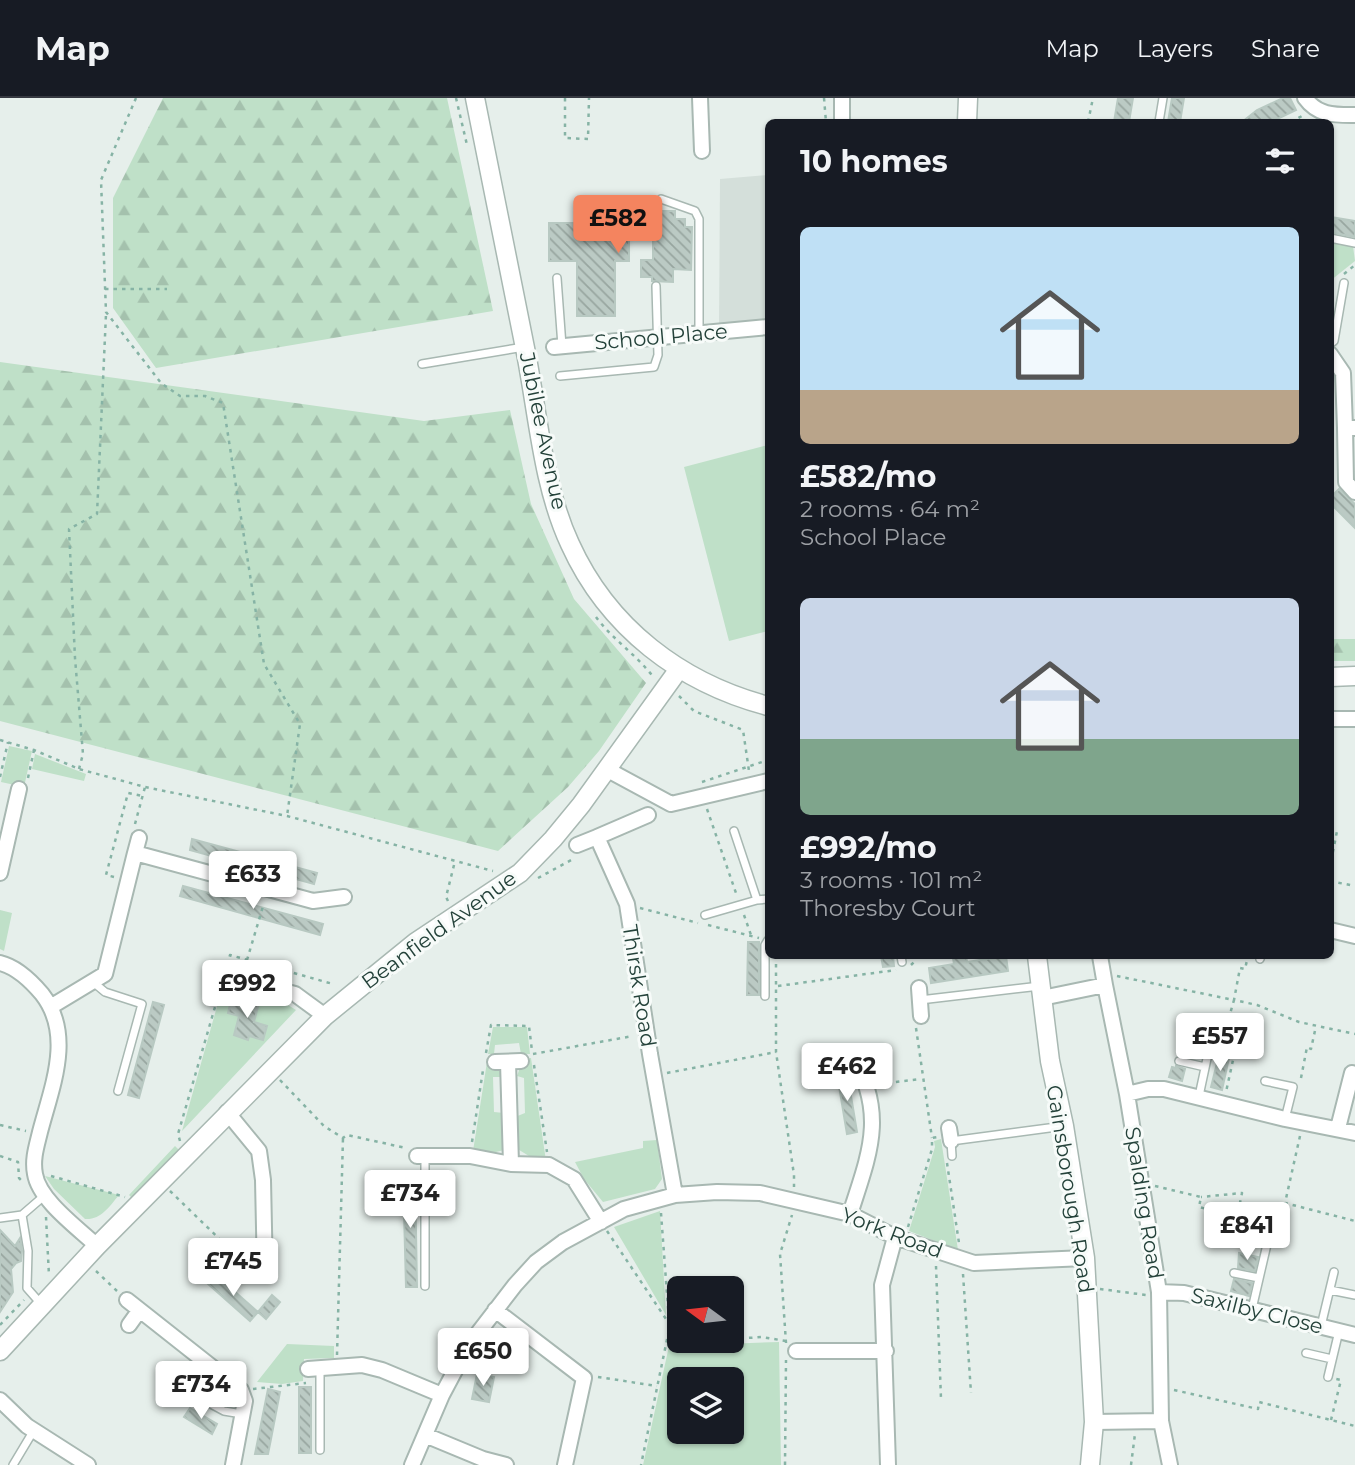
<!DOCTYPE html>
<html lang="en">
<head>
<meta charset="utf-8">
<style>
  :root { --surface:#171b24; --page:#242831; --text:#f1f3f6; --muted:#9ea1a6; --line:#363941; --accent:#f4845f }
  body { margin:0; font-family:Montserrat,sans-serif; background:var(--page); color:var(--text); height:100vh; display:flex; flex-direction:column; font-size:26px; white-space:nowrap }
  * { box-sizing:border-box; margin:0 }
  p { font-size:23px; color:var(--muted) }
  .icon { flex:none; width:38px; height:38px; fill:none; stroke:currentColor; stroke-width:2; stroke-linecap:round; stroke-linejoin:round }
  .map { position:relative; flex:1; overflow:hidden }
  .sheet { position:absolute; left:765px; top:21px; width:569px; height:840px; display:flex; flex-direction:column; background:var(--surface); border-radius:10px; box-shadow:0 2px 5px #0004 }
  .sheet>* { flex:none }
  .needle { width:46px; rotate:285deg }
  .fabs { position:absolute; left:667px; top:1178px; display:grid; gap:14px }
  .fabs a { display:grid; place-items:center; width:77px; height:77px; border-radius:10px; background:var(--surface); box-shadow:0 2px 5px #0004; font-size:35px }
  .price { position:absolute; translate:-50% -60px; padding:0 16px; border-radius:7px; background:#fff; color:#222; font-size:23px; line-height:46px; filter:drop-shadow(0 2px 4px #0008) }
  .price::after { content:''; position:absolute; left:50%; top:42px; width:21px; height:16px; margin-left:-10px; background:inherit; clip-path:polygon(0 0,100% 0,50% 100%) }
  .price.active { background:var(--accent); color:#111 }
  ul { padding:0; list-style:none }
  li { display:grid; align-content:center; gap:14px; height:371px; padding:0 35px }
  li span { display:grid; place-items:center; height:217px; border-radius:10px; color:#555 }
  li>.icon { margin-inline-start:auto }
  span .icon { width:126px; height:126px; fill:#fffc; stroke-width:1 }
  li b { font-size:30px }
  h2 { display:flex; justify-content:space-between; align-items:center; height:84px; padding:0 35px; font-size:30px }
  header { display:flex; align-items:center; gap:42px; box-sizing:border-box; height:98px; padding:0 35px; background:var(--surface); border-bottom:2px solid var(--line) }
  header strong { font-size:33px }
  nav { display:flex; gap:38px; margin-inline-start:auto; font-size:24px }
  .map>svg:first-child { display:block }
  .built { fill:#d4dfda }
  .green { fill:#bfe0c8; fill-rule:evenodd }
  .forest { fill:url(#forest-firs) }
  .building { fill:url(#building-back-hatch); stroke:#b8c9c2; stroke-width:2 }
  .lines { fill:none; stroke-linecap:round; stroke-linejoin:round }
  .service-casing { stroke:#a8b8b2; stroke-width:10 }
  .minor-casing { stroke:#a8b8b2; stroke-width:18 }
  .tertiary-casing { stroke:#a8b8b2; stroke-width:21 }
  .path { stroke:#86b3a5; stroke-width:2.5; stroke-dasharray:3.5 5; stroke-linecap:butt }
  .service { stroke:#fff; stroke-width:7 }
  .minor { stroke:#fff; stroke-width:14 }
  .tertiary { stroke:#fff; stroke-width:18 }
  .labels { text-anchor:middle; stroke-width:6; stroke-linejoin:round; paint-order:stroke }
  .street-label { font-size:21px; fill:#24423a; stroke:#f7fbf9 }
</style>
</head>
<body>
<header>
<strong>Map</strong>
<nav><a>Map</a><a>Layers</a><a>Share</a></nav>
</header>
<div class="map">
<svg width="1355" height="1367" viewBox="0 0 1355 1367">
  <defs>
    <pattern id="forest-firs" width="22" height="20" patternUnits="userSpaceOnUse" patternTransform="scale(1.75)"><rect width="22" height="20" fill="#bfe0c8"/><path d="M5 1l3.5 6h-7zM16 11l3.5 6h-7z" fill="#a4c1ad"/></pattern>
    <pattern id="building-back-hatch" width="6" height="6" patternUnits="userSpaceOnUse" patternTransform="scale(1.75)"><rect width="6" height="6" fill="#bbcac4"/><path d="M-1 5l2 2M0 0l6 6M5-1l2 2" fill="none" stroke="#98a6a0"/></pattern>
  </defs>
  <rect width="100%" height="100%" fill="#e6efeb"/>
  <!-- built -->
  <path class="built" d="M768,77V226L719,231L720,81Z"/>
  <!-- green -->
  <path class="green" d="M1330,144H1341L1353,148L1355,163L1330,183Z
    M768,347V533L729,543L684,369Z
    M9,648L32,653L24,689L1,684Z
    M35,656L86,676L84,683L32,671Z
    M0,812L12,815L4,853L0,851Z
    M223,887L288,907L296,912L182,1033Z
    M493,929H527L530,956H521L519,945L495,947L494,956H488Z
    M531,960L546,1063H537L516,1050L515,1019L525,1015L524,980L517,978L523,961Z
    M487,964L500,973L502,979H493L494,1014L504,1015V1052L492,1055L473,1053Z
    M941,1041L958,1152L909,1133L935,1049L934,1043Z
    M657,1042L662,1081L655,1091L603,1104L584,1081L575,1064L643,1050V1043Z
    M175,1048L179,1052L133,1101L129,1097Z
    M45,1078L119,1097C109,1109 101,1122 85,1121L54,1091Z
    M660,1113L666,1217L614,1129Z
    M779,1244L781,1367H643L669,1248ZM679,1281H732V1334H679Z
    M287,1246L334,1248V1260L304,1261L303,1283L282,1286L257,1284Z"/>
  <!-- forest -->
  <path class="forest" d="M163,0H447L493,213L156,270L113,210V100Z
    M0,264L424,323L510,312L531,406L574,501L646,585L599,653L568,689L498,753L0,623Z
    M1330,541H1355V563H1330Z"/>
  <!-- building -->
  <path class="building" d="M1118,0H1133L1129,24H1114Z
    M1172,0H1184L1180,24H1168Z
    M1283,0H1290L1296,12L1271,24H1242L1257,12Z
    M643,113H675V121H685V129H692L691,172L673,171V184L652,183V179H641V162H653V139L629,138V163H615V218H577V163H549V125H643Z
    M1331,119L1355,123V139L1330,134Z
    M1339,391L1355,406V430L1330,405V400Z
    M192,741L317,775L314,786L190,752Z
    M183,788L323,826L320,837L180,798Z
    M748,844H759V897H747Z
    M881,858H893L894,868L883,869Z
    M966,858L967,864L1006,858L1008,873L931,885L929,870L954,866L953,860Z
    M245,901L259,905L254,924L267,928L263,942L249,938L248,942L234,937L239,918L228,915L231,902L243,905Z
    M153,904L164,907L139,1000L128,997Z
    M1182,943L1201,947L1199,957L1189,955L1188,959L1179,957Z
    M1219,957L1229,960L1222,992L1211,989Z
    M1176,968L1185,971L1182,983L1169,979L1172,969L1176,970Z
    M847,974L857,1034L847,1036L837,976Z
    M403,1077H415L417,1189H406Z
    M0,1132L15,1148L20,1140L22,1153L21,1163L16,1165L11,1171L13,1194L0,1214Z
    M225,1150L234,1157L216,1177L207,1170Z
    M1239,1155L1258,1159L1255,1173L1238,1170Z
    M216,1177L258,1214L250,1223L208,1186Z
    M1234,1181L1252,1185L1249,1198L1231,1193Z
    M272,1197L280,1204L266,1221L258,1214Z
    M477,1276L494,1279L489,1304L472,1301Z
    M299,1289H311V1355H299Z
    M268,1291L280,1294L271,1341L268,1356H255Z
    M190,1310L217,1326L212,1336L184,1319Z"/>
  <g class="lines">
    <defs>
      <path id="service" d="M1159,24L1163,0
        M661,101L695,113L699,121V235
        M1330,140L1355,145
        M557,180L562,248
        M1330,246L1334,243L1344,185
        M422,266L524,249
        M560,278L654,269L658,257L656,188
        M734,733L757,802
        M705,817L757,802L768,801
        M901,858L902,864
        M1260,861L1261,858
        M93,884L105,894L142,906L118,993
        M765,898V847L768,842
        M920,902L1040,888
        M1179,963L1205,969
        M1265,983L1293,989L1285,1021
        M1199,998L1208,956
        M425,1058V1188
        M952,1058L951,1043L1064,1028
        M22,1117L28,1153L27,1190L42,1207
        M0,1120L22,1117L44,1098
        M1234,1175L1259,1180
        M1330,1192L1355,1197
        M1252,1211L1268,1142
        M1321,1228L1334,1174
        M1306,1255L1332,1261
        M320,1270V1352
        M1328,1279L1339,1233
        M196,1298L224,1313L242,1316
        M13,1367L34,1332"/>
      <path id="minor" d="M700,0L702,53
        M1305,0C1318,18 1335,17 1355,17
        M842,24V0
        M554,249L768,229
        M1330,256L1343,275
        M1343,275L1345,330H1355
        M1345,330L1346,384L1355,394
        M1330,621H1355
        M608,672L671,706L768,683
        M648,717L597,739L627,806L650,956L675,1097
        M577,747L597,739
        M135,755L139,740
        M0,775L19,691
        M1330,832L1355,838
        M1100,858L1105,887
        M0,865C17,869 31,883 42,896C74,937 52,988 40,1034C37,1047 32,1061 35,1076C39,1102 78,1130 97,1148
        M237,881L295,896L325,918
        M919,890L921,918
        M1042,900L1105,887L1127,996L1159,1194L1161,1323L1094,1324
        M52,908L105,876L135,755L313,803L344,799
        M495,964L521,963
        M508,964L511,1066
        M1127,996L1148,991H1164L1285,1021L1355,1035
        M227,1014L259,1053L263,1082L265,1177
        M949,1030L951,1043
        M1338,1030L1352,975
        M417,1058H470L511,1066L549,1067L574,1081L601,1124
        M850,1116C870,1054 887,1016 851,954
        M1159,1194L1184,1195L1355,1237
        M127,1202L241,1292L245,1303L233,1367
        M495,1212L584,1280L565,1367
        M129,1227L139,1213
        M796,1253H886
        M308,1271L362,1267L382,1272L442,1297
        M0,1302L27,1328L88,1367
        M1161,1323L1170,1367
        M425,1337L483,1361L506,1367
        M412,1367L442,1297L468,1248L515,1187L536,1164L563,1144L624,1111L675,1097L717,1094L760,1095L850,1116L895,1139L974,1165L1085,1160
        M888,1367L882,1187L895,1139"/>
      <path id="tertiary" d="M475,0C491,83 508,166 525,250C538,314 542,386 570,446C608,530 681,585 768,608
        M967,24L968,0
        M1330,579L1355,578
        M1037,858L1050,963L1064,1028L1085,1160L1094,1324L1090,1367
        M0,1253L97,1148L325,918L416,844L520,775L553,741L581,707L679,571"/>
    </defs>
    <!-- service casing -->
    <use href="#service" class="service-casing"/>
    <!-- minor casing -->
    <use href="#minor" class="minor-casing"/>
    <!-- tertiary casing -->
    <use href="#tertiary" class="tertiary-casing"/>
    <!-- path -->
    <path class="path" d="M136,0L101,82L106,214L161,285L180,298H205L223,305L264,566L300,626L287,718
      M456,0L467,47
      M565,0V40L588,41L589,0
      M824,0L826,24
      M1088,24L1093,0
      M1291,24L1302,18
      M1344,176L1355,167
      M105,191H167
      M596,519C613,542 637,557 654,580
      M679,598L694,613L743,632L749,673
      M0,642L34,652L79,671L145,689L287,718L493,773
      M79,671L83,656L75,560L69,431L97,416L106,216
      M0,679L8,644
      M28,680L34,652
      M702,684L768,662
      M707,711L737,798
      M135,726L145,689
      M1330,731L1337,733L1330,769
      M114,779L106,777L128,695L143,698
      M538,780L575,760
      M1330,783L1355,788
      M448,803L446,799L455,763
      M640,810L698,825
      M744,817L751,837
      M708,827L759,840
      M1250,859L1248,858L1245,871L1240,870L1234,902L1257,907L1299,924L1355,936
      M247,862L264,805
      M776,866V954L794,1077V1089
      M911,867L914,864L913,858
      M225,875L230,857L333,886
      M1117,878L1234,902L1226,930H1231L1225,951L1235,953L1226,994
      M778,888L896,872
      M916,930L932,1040
      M486,955L491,927L529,928L532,953
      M533,956L633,938
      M534,967L547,1054
      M667,975L776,954
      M1301,980L1307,949L1311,951L1316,928
      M280,982L324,1028L343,1040L347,1037L406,1050
      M879,986L921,981
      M0,1027L26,1033
      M1300,1038L1285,1105L1355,1123
      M180,1043L178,1036L222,885L226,884
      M472,1044L483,972
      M0,1058L18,1064L19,1080L22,1083
      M947,1065L959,1145
      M51,1078L125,1099
      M1155,1088L1201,1099L1199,1109L1237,1119L1242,1095L1201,1099
      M170,1093L235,1156L253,1160
      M661,1115L669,1223
      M46,1119L49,1178
      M908,1129L932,1051V1040L938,1039
      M607,1133L670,1227L641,1367
      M936,1168L941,1301
      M96,1173L117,1193
      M963,1176L971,1295
      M1100,1191L1146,1197
      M0,1227L24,1202
      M732,1241L762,1239L786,1243
      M786,1245L780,1156L792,1117
      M667,1247L719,1242
      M337,1257L343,1040
      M598,1279L657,1288
      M253,1291L306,1285
      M1174,1292L1258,1311L1259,1304L1355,1328
      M1331,1322L1341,1282L1336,1281
      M785,1367L786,1262
      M1131,1367L1135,1336"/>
    <!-- service -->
    <use href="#service" class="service"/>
    <!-- minor -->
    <use href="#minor" class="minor"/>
    <!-- tertiary -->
    <use href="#tertiary" class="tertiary"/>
  </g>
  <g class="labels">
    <!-- street labels -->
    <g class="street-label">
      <text transform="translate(661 239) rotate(-5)" y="7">School Place</text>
      <text transform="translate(543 333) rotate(78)" y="7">Jubilee Avenue</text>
      <text transform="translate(439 832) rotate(-36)" y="7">Beanfield Avenue</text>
      <text transform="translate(639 888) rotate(81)" y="7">Thirsk Road</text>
      <text transform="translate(1070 1091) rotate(81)" y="7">Gainsborough Road</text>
      <text transform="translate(1144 1105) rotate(81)" y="7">Spalding Road</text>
      <text transform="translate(892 1135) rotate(21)" y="7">York Road</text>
      <text transform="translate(1257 1213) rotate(14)" y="7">Saxilby Close</text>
    </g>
  </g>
</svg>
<div class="fabs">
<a><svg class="needle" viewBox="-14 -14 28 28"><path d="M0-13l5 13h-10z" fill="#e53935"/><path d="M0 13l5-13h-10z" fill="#9ea1a6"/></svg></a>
<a><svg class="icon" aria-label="layers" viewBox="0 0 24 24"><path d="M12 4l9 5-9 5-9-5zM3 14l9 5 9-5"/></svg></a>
</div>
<b class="price active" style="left:618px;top:157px">£582</b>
<b class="price" style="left:253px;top:813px">£633</b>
<b class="price" style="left:247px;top:922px">£992</b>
<b class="price" style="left:1220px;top:975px">£557</b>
<b class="price" style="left:847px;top:1005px">£462</b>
<b class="price" style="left:410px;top:1132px">£734</b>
<b class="price" style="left:1247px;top:1164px">£841</b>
<b class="price" style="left:233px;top:1200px">£745</b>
<b class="price" style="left:483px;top:1290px">£650</b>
<b class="price" style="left:201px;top:1323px">£734</b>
<section class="sheet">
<h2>10 homes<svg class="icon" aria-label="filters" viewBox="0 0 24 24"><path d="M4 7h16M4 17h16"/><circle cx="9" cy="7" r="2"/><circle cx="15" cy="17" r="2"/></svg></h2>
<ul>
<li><span style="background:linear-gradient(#bfe0f5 75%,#b9a48a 0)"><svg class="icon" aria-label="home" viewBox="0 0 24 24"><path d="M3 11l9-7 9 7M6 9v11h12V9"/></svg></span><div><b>£582/mo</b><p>2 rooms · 64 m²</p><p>School Place</p></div></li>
<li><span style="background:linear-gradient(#c9d6e8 65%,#7fa58c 0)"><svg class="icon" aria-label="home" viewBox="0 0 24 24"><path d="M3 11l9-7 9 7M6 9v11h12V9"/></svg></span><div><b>£992/mo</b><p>3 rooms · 101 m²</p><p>Thoresby Court</p></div></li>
</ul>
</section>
</div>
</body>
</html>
